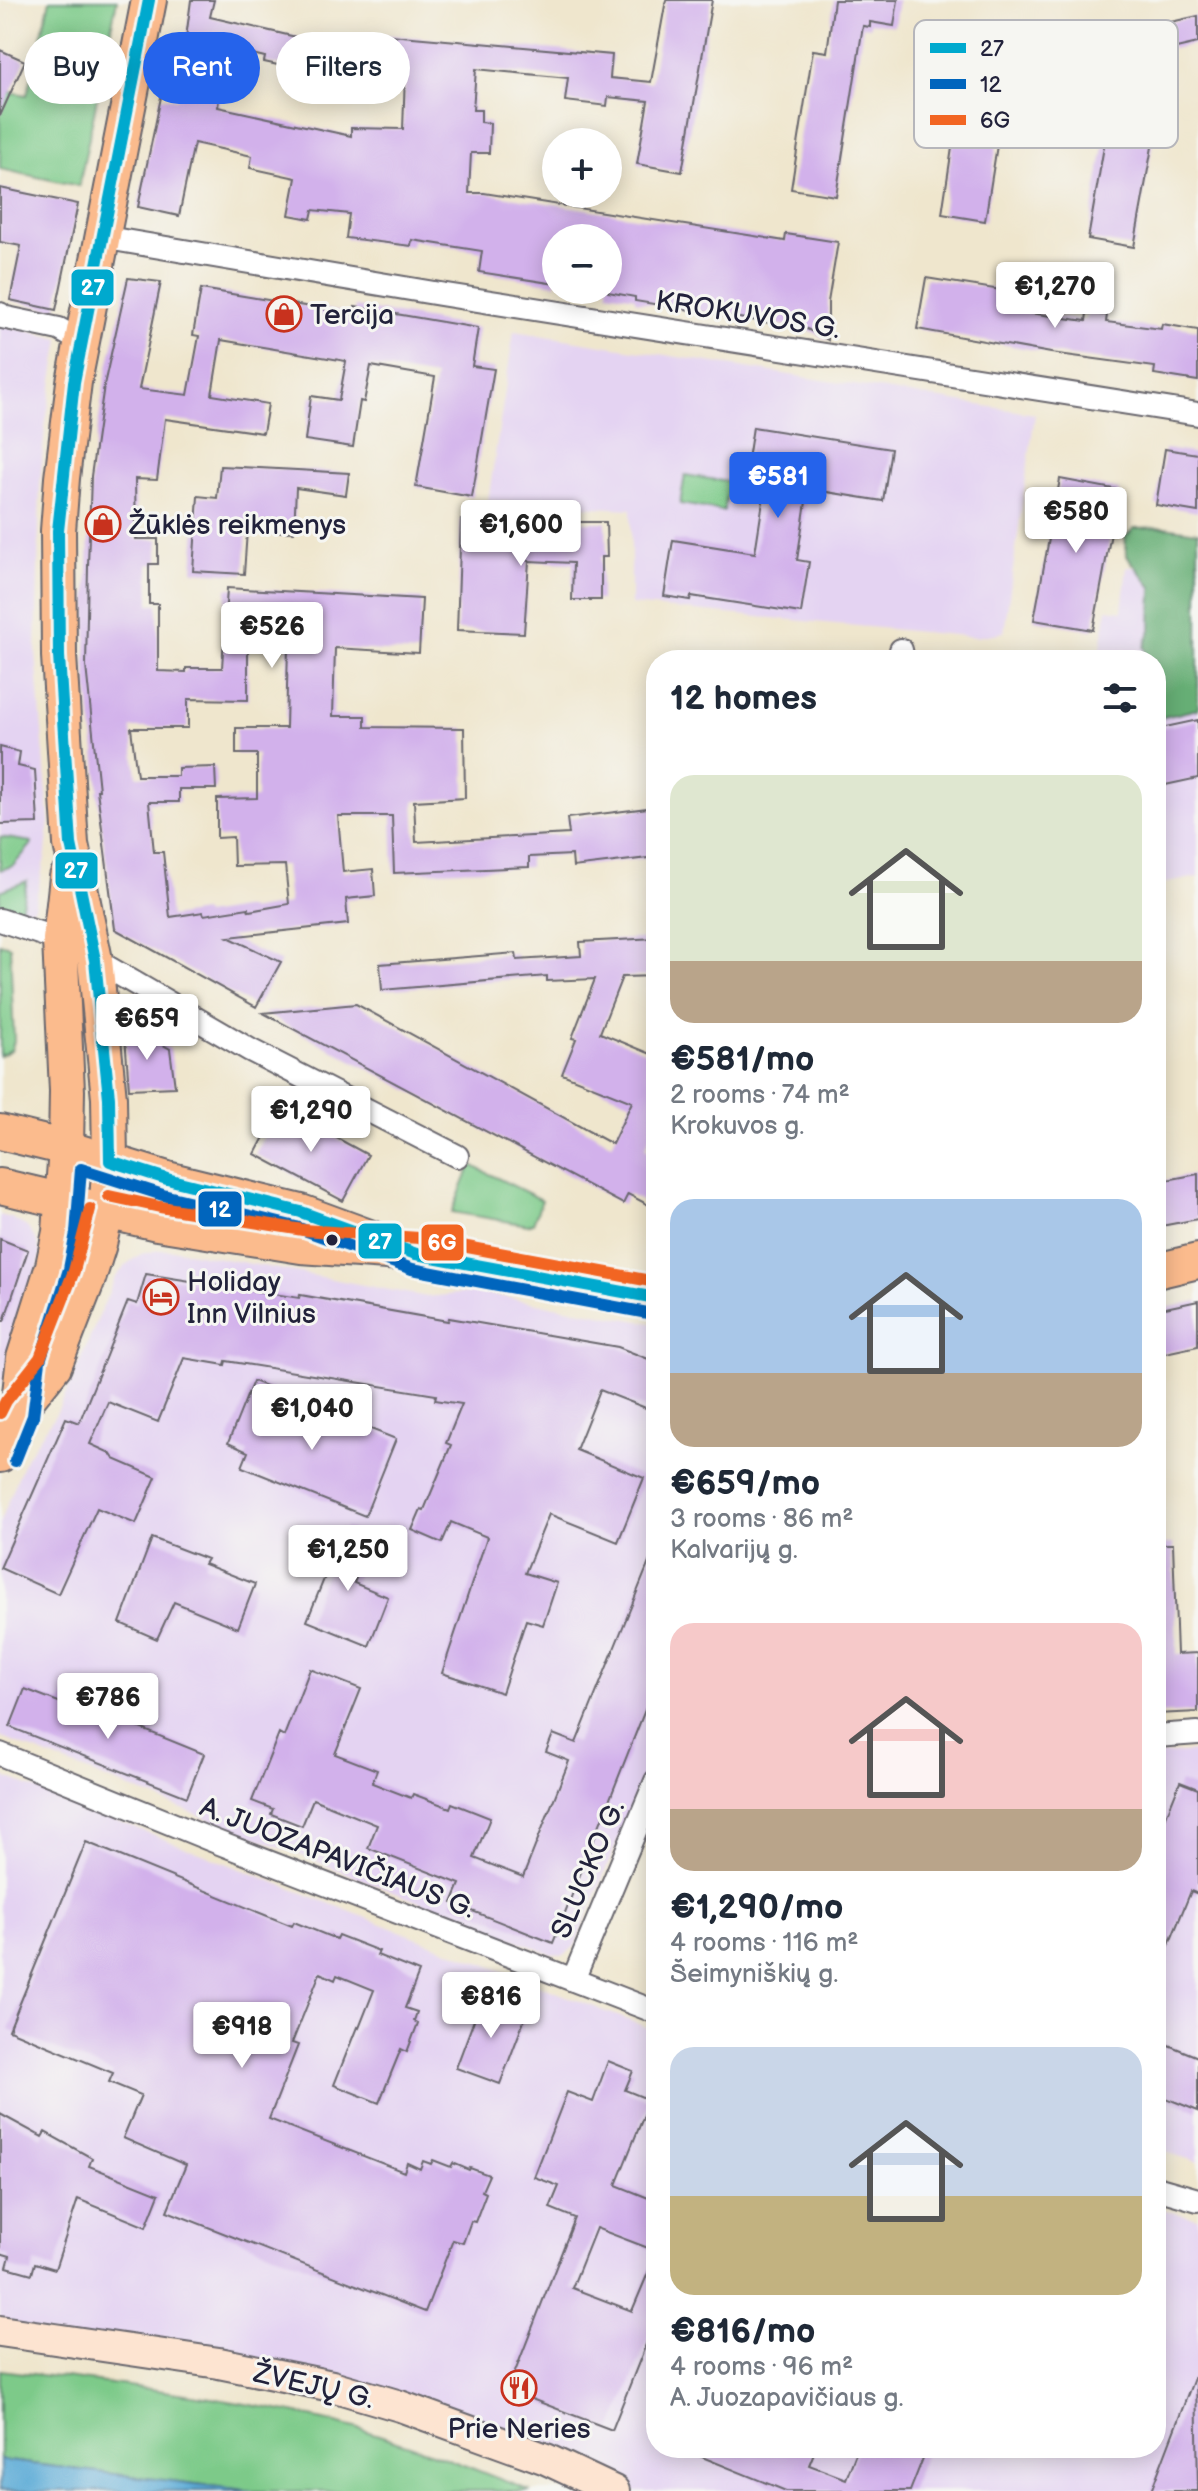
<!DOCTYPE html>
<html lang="en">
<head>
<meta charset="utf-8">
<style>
  :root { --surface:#fff; --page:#f6f6f7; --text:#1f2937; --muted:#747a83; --accent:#2563eb }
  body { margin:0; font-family:"Balsamiq Sans",sans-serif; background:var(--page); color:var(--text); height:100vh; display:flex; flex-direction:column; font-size:30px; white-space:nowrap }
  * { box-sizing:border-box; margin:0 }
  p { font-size:26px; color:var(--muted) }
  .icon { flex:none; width:44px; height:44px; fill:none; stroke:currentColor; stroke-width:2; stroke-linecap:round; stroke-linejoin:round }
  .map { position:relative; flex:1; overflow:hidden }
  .side { position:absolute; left:646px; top:650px; width:520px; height:1808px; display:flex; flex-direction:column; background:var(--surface); border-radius:32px; box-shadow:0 4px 20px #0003 }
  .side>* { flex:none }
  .banner { position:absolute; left:24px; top:32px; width:502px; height:72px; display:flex; gap:16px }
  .fabs { position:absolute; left:542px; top:128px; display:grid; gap:16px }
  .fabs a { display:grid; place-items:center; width:80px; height:80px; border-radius:50%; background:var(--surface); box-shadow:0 4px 20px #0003; font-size:40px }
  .price { position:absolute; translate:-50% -68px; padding:0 18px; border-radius:8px; background:#fff; color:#222; font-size:26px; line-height:52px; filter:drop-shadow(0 2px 4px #0008) }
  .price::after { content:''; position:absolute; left:50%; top:48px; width:24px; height:18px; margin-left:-12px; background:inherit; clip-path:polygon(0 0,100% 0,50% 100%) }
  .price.selected { background:var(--accent); color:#fff }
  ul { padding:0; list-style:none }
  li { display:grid; align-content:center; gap:16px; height:424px; padding:0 24px }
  li span { display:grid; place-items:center; height:248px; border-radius:24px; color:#555 }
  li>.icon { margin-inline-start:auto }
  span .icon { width:144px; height:144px; fill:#fffc; stroke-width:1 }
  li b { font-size:34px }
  h2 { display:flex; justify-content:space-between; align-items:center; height:96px; padding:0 24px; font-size:34px }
  .pill { padding:0 28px; border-radius:36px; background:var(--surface); box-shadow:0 4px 20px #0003; font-size:28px; line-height:72px }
  .pill.selected { background:var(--accent); color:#fff }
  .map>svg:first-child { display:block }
  .built { fill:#e4d3f2 }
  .green { fill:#7dca89; stroke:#507662; stroke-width:2 }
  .forest { fill:#66ae75; stroke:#446858; stroke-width:2 }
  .water { fill:#5dacd7; stroke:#406789; stroke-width:2 }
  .building { fill:#d2b1eb; fill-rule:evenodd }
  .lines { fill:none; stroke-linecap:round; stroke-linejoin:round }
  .street-casing { stroke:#6a676e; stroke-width:26 }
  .secondary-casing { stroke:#6a676e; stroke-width:34 }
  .primary-casing { stroke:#6a676e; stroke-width:38 }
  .street { stroke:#fff; stroke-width:22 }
  .secondary { stroke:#fde4d1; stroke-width:30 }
  .primary { stroke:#fbbb8d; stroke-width:34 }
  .bus-1-casing { stroke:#f6f6f2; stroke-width:18 }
  .bus-2-casing { stroke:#f6f6f2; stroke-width:18 }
  .bus-3-casing { stroke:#f6f6f2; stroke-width:18 }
  .bus-1 { stroke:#00a9ce; stroke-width:12 }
  .bus-2 { stroke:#0065bd; stroke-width:12 }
  .bus-3 { stroke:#f26522; stroke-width:12 }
  .bus-dot { fill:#22223b; stroke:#f6f6f2; stroke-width:3 }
  .labels { text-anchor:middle; stroke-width:6; stroke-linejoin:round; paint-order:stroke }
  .poi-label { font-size:28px; fill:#22223b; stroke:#f6f6f2; text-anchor:start }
  .street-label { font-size:28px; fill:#22223b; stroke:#f6f6f2 }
  .key { fill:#f6f6f2; stroke:#b6b6bb; stroke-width:2 }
  .key-label { font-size:22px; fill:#22223b }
  .line-badge { stroke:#f6f6f2; stroke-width:3 }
  .badge-label { font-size:22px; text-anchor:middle; font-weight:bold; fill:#fff }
</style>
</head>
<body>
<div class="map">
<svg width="1198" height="2491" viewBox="0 0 1198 2491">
  <rect width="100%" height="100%" fill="#f6f6f2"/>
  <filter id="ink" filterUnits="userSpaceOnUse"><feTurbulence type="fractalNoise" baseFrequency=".0125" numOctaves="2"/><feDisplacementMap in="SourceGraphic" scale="16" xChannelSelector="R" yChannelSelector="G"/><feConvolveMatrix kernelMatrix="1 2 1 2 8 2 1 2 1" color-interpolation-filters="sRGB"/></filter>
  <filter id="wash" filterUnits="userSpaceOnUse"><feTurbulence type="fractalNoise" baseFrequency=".006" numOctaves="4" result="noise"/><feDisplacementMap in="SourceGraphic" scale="32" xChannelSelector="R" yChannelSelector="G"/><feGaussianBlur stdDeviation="1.8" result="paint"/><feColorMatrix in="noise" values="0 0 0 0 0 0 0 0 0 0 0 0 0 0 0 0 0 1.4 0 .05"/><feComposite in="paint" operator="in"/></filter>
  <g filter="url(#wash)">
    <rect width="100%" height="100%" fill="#efe6cd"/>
    <!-- built -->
    <path class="built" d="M0,324L60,339L45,427L40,483L36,653L49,821L46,853L34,907L23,915L0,910Z
      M514,331L1035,414L1004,632L976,637L631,605V509L488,501Z
      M1127,566L1198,581V877L1156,885V660H1099L1107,609L1122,611Z
      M0,1215L11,1218L27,1227L36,1240L41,1254L28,1316L0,1389Z
      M159,1250H178L427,1297L475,1292L656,1324V1746L575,1946L564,1955L551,1954L0,1737V1523L25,1459L56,1414L67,1392L115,1278L128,1263L141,1254Z
      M1198,1752V2162L1156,2149V1755Z
      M0,1775L656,2031V2448H1156V2209L1198,2218V2491H631L563,2459L503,2435L0,2323Z"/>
    <!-- green -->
    <path class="green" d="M50,0H117L79,186L0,169V90L27,95Z
      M685,475L729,482L724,511L680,504Z
      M0,837L32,842V844L13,866L0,870Z
      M27,881L21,909L14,911L0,906V891Z
      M0,943L10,946L14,1041L11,1050L0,1056Z
      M471,1165L542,1200L533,1223L528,1225L452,1212Z
      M0,2370C112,2384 226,2396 336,2423C402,2439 467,2467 531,2491H253L0,2460Z"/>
    <!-- forest -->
    <path class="forest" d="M1165,527L1198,532V709L1156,719V660H1149L1144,647L1151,630L1152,587L1127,556L1125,537L1134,528Z"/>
    <!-- water -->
    <path class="water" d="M0,2460L253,2491H0Z"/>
    <g id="blocks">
      <!-- building -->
      <path class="building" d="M191,0H214L210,17L309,40L303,65L288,62L287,67L264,62L265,57L226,48L218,107L351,136V128L403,129L405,75L365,72L368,33L612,55L610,78L651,82L666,0H712L682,172L637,164L648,101L608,97L607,106L565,101L568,78L476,69L473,110H481V122L490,123L489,153H471L469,193H484L785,241L786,234L838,242L828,302V340L807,329L635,301V297L608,292V238H556V284L479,272L482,251L412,240L411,246L346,238L349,214L313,210L311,219L289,215L296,178L250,168L252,156L194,143L179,216L138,207L161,97L178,99Z
        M834,0H898L894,26L870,22V27L863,26L836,196L791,189L813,50L827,52Z
        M1198,16V43L1172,49L1166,23Z
        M0,50L25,61L0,116Z
        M963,75L1007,82L985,221L942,214Z
        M1112,100L1159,108L1134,247L1088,239Z
        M0,188L78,204L56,310L10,300L21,246L0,242Z
        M128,278L161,282L139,389L188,395L199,336L193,335L201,289L354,314L355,307L478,328L472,366L494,369L472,497L416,487L435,377L371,366L364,402L360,401L353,447L305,440L311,396L339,400L346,361L221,340L212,395L268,404L263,433L165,419L157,480L135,479L136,539H158V564H149V604H158V671L186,672V668H222L227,588L422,599L419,653L335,648L333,716H365V727L464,728L465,798L414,801L416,842L569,834L567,818L656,807V857L573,867L572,855L529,857V867L394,873L392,816H338L343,872L373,869L375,896L346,899L348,924L228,937L281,962L256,1007L115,929L97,790H99L86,666L88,566L91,476L104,385ZM248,643L288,646L286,728H236V754H257V798L217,799V838L233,837L234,866L285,865L289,904L249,911L248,908L204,915L203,912L170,917L163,852H154L149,802H179V789H216L215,767L178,768V776H137L131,728H188V699L248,700Z
        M926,278L1026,294L1023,312L1086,321L1087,313L1107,315L1106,322L1161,329L1162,324L1198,330V381L1154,374L1155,367L1051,353L917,329Z
        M753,427L891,449L883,501L808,489L797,560L809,562L801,613L691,596L690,600L664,596L673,540L755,553L766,482L745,479Z
        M1165,449L1198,454V512L1156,505Z
        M220,466L297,470L349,473L346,495L296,488L294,532L247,531L244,574L193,571L198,496L217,498Z
        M1060,479L1119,490L1093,630L1034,620Z
        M461,520L573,527V522H606L607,557H601V600H572L573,563L529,561L524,633L457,630Z
        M1198,720V778L1156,787V729Z
        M0,747L20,752L18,766L35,770L38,823L0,824Z
        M656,938V976L622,977L600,1033L656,1056V1124L645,1148L656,1154V1209L628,1194L623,1204L263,1013L356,1004L612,1144L632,1102L562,1074L576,1039L572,1038L595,979L547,981V976L382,990L380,964L516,953L517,960L581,956L580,942Z
        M124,1023L170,1049L175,1087L129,1089Z
        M280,1107L368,1155L343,1201L255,1154Z
        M1198,1174V1219L1156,1227V1182Z
        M0,1239L28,1250L4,1321H0Z
        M146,1274L299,1298L300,1295L448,1321L449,1318L618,1347L656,1362V1412L600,1390L576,1450L644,1478L618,1542L549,1514L525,1573L557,1583L543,1625L526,1620L502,1693L442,1673L487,1537L451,1522L442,1543L412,1530L421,1509L424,1510L451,1445L446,1443L462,1404L435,1400L436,1395L226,1361L225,1365L184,1358L158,1422L108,1402L90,1444L110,1453L114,1459L156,1477L136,1524L97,1508L58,1594L0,1568L66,1418L79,1423L128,1301L137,1304Z
        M1198,1301V1346L1156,1355V1310Z
        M253,1381L273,1389L267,1401L270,1402L268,1408L309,1425L316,1407L396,1439L365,1516L242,1467L248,1452L228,1443Z
        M345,1527L372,1538L354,1583L388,1597L369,1646L307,1621Z
        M152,1538L207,1559L204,1564L255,1584L238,1628L174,1602L157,1639L120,1623Z
        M1156,1544H1173L1177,1654L1198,1653V1712L1156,1714Z
        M656,1545V1682L553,1943L452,1903L460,1884L368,1848L377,1825L313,1799L302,1826L271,1814L273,1809L252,1801L279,1733L284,1736L310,1669L361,1689L335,1754L377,1770L372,1783L411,1798L413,1794L450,1808L452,1803L490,1818L474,1858L523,1877L569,1761L546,1752L553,1734L576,1743Z
        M25,1689L61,1703L64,1694L84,1702L83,1705L204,1754L187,1797L10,1727Z
        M1180,1782L1198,1789V1894L1191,1891L1157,1974L1156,1827L1161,1829Z
        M86,1842L292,1926L294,1922L336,1939L338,1935L379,1951L377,1955L419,1972L405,2008L417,2012L414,2021L418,2023L407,2052L401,2049L379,2103L334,2085L357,2027L359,2028L374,1990L337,1975L335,1980L320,1973L292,2043L298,2045L269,2119L404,2172L407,2163L420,2169L423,2161L431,2164L433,2160L451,2167L453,2163L469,2170L470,2168L489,2175L482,2191L486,2193L475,2222L471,2221L463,2243L453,2240L425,2312L167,2211L186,2165L123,2138L141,2095L109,2082L113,2073L9,2030Z
        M483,1996L527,2013L500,2084L456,2068Z
        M1156,2040L1198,2057V2111L1156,2094Z
        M608,2061L633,2071L625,2090L650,2100L616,2185L656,2201V2251L596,2228L572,2288L632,2311L656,2254V2319L612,2430L508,2390L575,2218L550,2208L559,2186L534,2177L567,2092L593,2102Z
        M0,2114L42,2137L45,2132L92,2158L89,2166L159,2194L146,2227L78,2199L55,2269L35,2263L32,2274L7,2267L10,2256L0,2253Z
        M1196,2373L1198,2491H1151Z
        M680,2448H816L809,2465L846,2479L858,2448H927L910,2491H786Z"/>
    </g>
  </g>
  <g filter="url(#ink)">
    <use href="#blocks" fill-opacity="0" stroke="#6a676e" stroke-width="2"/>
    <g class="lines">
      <defs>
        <path id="street" d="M101,237L440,294L1198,414
          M0,314L2,317L59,329L82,342
          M901,650L903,660
          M0,920L60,940
          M95,960L250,1050L457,1156
          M1156,1736L1198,1733
          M0,1754L209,1839L656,2012
          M573,1980L656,1781
          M1156,2188L1198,2200"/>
        <path id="secondary" d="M0,2331L219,2363L332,2386L400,2406L546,2459L614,2491"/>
        <path id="primary" d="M0,1132L66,1148L167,1179L301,1212L380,1241
          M0,1186L157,1223L301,1246L416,1254L656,1298
          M1156,1271L1198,1261
          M18,1411L54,1366L89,1276L99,1244L106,1212L110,1161L109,1098L95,960L71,844L59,656L58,531L62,478L74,382L149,0
          M0,1455L18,1411L24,1358L53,1266L60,1232L66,1148L67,1091L60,940L67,877"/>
      </defs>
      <!-- street casing -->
      <use href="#street" class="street-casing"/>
      <!-- secondary casing -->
      <use href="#secondary" class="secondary-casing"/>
      <!-- primary casing -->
      <use href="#primary" class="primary-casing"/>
      <!-- street -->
      <use href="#street" class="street"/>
      <!-- secondary -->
      <use href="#secondary" class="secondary"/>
      <!-- primary -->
      <use href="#primary" class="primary"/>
      <defs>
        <path id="bus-1" d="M110,1161L109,1098L95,960L71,844L59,656L58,531L74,382L149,0
          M110,1161L167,1179L301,1212L416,1254L656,1298"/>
        <path id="bus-2" d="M15,1461L33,1416L40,1361L69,1269L76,1233L81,1169L163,1195L296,1227L412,1269L653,1314"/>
        <path id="bus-3" d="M109,1196L160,1207L303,1230L419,1238L656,1282
          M0,1413L6,1401L40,1358L74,1271L90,1209"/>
      </defs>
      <!-- bus-1 casing -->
      <use href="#bus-1" class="bus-1-casing"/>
      <!-- bus-2 casing -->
      <use href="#bus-2" class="bus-2-casing"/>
      <!-- bus-3 casing -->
      <use href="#bus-3" class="bus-3-casing"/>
      <!-- bus-1 -->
      <use href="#bus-1" class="bus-1"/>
      <!-- bus-2 -->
      <use href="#bus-2" class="bus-2"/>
      <!-- bus-3 -->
      <use href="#bus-3" class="bus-3"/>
    </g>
  </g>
  <!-- icons -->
  <defs>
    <symbol id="shop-ring" viewBox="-11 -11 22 22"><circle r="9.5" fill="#f6f6f2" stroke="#c8321e" stroke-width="1.5"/><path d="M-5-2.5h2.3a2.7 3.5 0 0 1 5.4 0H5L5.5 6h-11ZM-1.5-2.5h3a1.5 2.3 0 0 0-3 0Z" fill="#c8321e"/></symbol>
    <symbol id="hotel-ring" viewBox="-11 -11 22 22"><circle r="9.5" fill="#f6f6f2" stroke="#c8321e" stroke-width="1.5"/><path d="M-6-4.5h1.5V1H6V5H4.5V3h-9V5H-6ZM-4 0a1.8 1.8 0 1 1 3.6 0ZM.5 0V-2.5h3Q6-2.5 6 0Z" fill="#c8321e"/></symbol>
    <symbol id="restaurant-ring" viewBox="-11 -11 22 22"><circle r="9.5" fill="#f6f6f2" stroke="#c8321e" stroke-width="1.5"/><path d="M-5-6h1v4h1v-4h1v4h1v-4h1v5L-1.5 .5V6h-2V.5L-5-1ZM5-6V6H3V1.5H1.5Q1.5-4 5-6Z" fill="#c8321e"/></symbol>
  </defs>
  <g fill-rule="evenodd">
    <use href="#shop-ring" x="264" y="294" width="40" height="40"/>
    <use href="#shop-ring" x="83" y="504" width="40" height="40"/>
    <use href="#hotel-ring" x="141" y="1277" width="40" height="40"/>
    <use href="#restaurant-ring" x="499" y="2368" width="40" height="40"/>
  </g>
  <!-- markers -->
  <circle class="bus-dot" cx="332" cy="1240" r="7"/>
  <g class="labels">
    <!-- poi labels -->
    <g class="poi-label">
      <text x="310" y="324">Tercija</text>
      <text x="129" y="534">Žūklės reikmenys</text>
      <text x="187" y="1291">Holiday<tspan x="187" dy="32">Inn Vilnius</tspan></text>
      <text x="519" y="2438" text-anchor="middle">Prie Neries</text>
    </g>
    <!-- street labels -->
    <g class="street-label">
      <text transform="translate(748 314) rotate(9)" y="10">KROKUVOS G.</text>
      <text transform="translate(338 1857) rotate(21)" y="10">A. JUOZAPAVIČIAUS G.</text>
      <text transform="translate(587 1869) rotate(-67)" y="10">SLUCKO G.</text>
      <text transform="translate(314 2385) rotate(13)" y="10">ŽVEJŲ G.</text>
    </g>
  </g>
  <!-- legend -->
  <rect x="914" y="20" width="264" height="128" rx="12" class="key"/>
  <rect x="930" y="43" width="36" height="10" fill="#00a9ce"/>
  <rect x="930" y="79" width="36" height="10" fill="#0065bd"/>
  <rect x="930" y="115" width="36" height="10" fill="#f26522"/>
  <g class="key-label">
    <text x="980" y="56">27</text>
    <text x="980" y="92">12</text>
    <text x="980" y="128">6G</text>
  </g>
  <g class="line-badge">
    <rect x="70" y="268" width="45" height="39" rx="8" fill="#00a9ce"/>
    <rect x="54" y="851" width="45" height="39" rx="8" fill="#00a9ce"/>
    <rect x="197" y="1190" width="46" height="38" rx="8" fill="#0065bd"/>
    <rect x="357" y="1222" width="46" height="38" rx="8" fill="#00a9ce"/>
    <rect x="420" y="1223" width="45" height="39" rx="8" fill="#f26522"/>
  </g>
  <g class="badge-label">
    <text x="93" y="295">27</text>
    <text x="76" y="878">27</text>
    <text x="220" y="1217">12</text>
    <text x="380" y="1249">27</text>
    <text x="442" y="1250">6G</text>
  </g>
</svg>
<div class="fabs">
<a>+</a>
<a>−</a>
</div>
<b class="price" style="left:1055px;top:330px">€1,270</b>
<b class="price selected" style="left:778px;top:520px">€581</b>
<b class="price" style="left:1076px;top:555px">€580</b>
<b class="price" style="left:521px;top:568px">€1,600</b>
<b class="price" style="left:272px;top:670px">€526</b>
<b class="price" style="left:147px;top:1062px">€659</b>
<b class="price" style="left:311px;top:1154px">€1,290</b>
<b class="price" style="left:312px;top:1452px">€1,040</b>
<b class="price" style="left:348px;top:1593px">€1,250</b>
<b class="price" style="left:108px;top:1741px">€786</b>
<b class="price" style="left:491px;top:2040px">€816</b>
<b class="price" style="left:242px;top:2070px">€918</b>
<div class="banner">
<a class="pill">Buy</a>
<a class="pill selected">Rent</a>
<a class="pill">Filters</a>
</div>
<section class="side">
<h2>12 homes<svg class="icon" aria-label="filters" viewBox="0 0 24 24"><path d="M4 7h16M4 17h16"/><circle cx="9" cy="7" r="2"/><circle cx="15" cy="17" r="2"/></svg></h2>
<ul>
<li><span style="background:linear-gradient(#dfe7d0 75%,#b9a48a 0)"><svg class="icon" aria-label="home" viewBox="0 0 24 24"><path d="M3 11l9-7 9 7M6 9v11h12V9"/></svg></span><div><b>€581/mo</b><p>2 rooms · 74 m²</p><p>Krokuvos g.</p></div></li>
<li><span style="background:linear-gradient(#a9c7e8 70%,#b9a48a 0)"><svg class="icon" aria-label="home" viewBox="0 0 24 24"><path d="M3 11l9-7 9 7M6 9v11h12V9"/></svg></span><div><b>€659/mo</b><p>3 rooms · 86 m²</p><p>Kalvarijų g.</p></div></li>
<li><span style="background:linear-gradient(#f6c9c9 75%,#b9a48a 0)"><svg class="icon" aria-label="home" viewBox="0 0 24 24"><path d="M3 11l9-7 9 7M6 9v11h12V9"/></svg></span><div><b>€1,290/mo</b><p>4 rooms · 116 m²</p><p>Šeimyniškių g.</p></div></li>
<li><span style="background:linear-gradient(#c9d6e8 60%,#c2b280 0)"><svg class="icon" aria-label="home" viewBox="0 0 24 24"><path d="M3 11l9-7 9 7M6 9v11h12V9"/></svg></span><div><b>€816/mo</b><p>4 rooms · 96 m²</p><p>A. Juozapavičiaus g.</p></div></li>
</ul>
</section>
</div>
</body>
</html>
